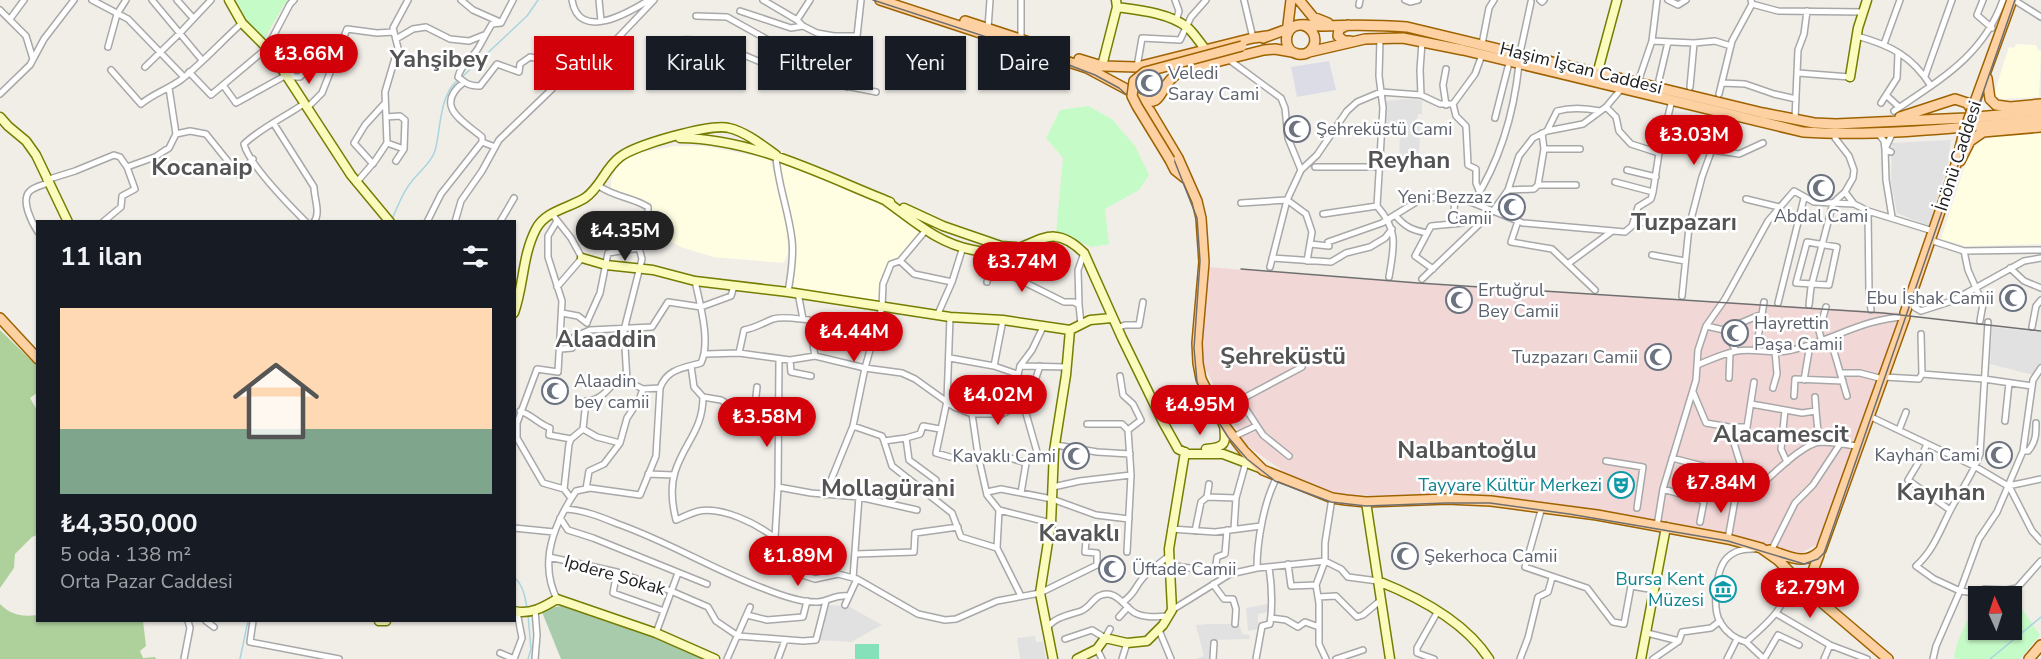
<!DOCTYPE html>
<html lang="tr">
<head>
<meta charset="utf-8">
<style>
  :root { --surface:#171b24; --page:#242831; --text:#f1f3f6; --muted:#9ea1a6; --accent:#d20009 }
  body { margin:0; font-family:"Nunito Sans",sans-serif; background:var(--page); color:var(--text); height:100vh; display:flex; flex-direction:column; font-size:22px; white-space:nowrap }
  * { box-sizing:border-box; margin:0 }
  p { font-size:20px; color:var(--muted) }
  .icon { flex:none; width:33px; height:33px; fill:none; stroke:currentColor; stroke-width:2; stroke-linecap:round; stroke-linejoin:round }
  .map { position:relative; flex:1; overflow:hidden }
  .side { position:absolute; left:36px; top:220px; width:480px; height:402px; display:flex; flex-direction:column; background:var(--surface); border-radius:0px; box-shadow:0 2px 4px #0004 }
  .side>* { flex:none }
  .hud { position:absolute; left:534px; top:36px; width:570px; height:54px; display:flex; gap:12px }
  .needle { width:39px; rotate:357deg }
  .buttons { position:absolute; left:1968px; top:586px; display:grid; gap:12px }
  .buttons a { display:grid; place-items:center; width:54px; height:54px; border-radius:0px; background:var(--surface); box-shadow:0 2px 4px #0004; font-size:30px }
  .price { position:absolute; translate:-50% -51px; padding:0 14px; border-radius:21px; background:var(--accent); color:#fff; font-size:20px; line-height:39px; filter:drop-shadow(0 2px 3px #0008) }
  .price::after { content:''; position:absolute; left:50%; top:36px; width:18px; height:14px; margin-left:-9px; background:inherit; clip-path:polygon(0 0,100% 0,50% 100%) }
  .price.on { background:#222; color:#fff }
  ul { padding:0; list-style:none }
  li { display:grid; align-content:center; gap:12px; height:318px; padding:0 24px }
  li span { display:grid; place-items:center; height:186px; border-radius:0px; color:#555 }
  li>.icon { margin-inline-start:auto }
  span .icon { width:108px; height:108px; fill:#fffc; stroke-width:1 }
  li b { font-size:26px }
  h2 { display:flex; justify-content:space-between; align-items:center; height:72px; padding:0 24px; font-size:26px }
  .tag { padding:0 21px; border-radius:0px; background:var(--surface); box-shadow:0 2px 4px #0004; font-size:21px; line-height:54px }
  .tag.on { background:var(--accent); color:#fff }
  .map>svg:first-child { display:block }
  .commercial { fill:#f2d7d7 }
  .education { fill:#fffee3 }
  .forest { fill:#aed19c }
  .cemetery { fill:#a8cbac }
  .park { fill:#c5fbc7 }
  .pitch { fill:#85e1ba }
  .parking { fill:#e1e1e1 }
  .plaza { fill:#dcdce7 }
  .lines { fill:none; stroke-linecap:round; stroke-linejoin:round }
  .stream { stroke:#a8d5df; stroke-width:1.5 }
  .street-casing { stroke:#a8a8a8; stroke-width:8 }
  .secondary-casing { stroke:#757d03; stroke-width:11 }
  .primary-casing { stroke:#9e6300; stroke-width:12 }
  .street { stroke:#fff; stroke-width:5 }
  .secondary { stroke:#fafbbc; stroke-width:8 }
  .primary { stroke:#fdd1a1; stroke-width:9 }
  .tram { stroke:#6f6f6f; stroke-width:1.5 }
  .primary-bridge-casing { stroke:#9e6300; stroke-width:12; stroke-linecap:butt }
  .primary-bridge { stroke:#fdd1a1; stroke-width:9 }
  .labels { text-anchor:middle; stroke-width:5; stroke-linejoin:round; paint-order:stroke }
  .street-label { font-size:18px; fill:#212121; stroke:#fff }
  .worship-label { font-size:18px; fill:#5b616d; stroke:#fff; text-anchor:start }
  .culture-label { font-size:18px; fill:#0d838f; stroke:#fff; text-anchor:end }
  .district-label { font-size:24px; font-weight:bold; fill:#545454; stroke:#fff }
</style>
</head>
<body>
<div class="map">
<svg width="2041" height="659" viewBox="0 0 2041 659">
  <rect width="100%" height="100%" fill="#f1eee8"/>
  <!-- commercial -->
  <path class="commercial" d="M1207,267L1454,286L1905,313L1818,544L1801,553L1665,521L1439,494L1338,496L1290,476L1245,444L1201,361Z"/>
  <!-- education -->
  <path class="education" d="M2016,44L2036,45L2038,50L2041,51L2039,97L2001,99L1994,94L2009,47L2014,48Z
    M2041,131V244L1966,246L1941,239L1965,165L1972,151L1980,141L2003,134Z
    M676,146H704L770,159L787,223L788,253L784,263L713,257L681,247L652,232L643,199L611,191V180L617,166L632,154Z
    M780,160L885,204L921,234L899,259L891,262L880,305L791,291L794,266L779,173Z"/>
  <!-- forest -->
  <path class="forest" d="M0,330L38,367L37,393L30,398L37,410V535L32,537L15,554L14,568L0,588Z
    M0,604C11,615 22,617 37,615L38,621H143L146,646L140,651L143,658L155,657L156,659H0Z"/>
  <!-- cemetery -->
  <path class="cemetery" d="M561,606L629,626L703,655L702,659H561L542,612L550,608Z"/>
  <!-- park -->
  <path class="park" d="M236,0H290L284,5L263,41L246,19Z
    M1088,106L1112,119L1135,146L1149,175L1139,190L1105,209L1109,244L1092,247L1056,233L1063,158L1046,138L1060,110Z
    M2022,609L2040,635L2020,659H1957L1954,657C1957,641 1963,627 1972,613L1978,623V630H1984L1990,637L1998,630H2012V617Z"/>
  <!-- pitch -->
  <path class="pitch" d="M855,644H879V659H855Z"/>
  <!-- parking -->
  <path class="parking" d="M1405,99L1422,100V114H1418L1417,121L1421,122L1418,164H1399L1400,134L1384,136L1385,101Z
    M1951,140L1948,163L1929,226L1897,213L1891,182L1892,143Z
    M1992,327L2041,332V363L2033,375L1990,364Z
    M1268,604L1269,612L1258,614V629L1248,631L1246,608Z
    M825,605L848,606L882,625L851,642L817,640Z
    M1209,624H1239L1242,634L1249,635L1250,639L1215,640L1214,659H1196L1204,656L1196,625Z
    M1035,636L1036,642H1043L1046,659H1020L1017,638Z"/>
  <!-- plaza -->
  <path class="plaza" d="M1329,61L1336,90L1297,97L1291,67Z"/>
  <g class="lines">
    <!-- stream -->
    <path class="stream" d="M462,77L527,16L538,0
      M392,219C398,206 403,191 412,181C420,171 431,163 435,151C441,129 439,95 458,80
      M514,577C523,585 525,596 527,608
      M528,615L531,649L528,659
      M240,659L248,621
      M1990,659L2041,617"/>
    <defs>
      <path id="street" d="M92,0L128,19L184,77
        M152,0L202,60
        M177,0L193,18
        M461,0L473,10L500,22
        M572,0C579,42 628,13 649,0
        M599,0L601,21
        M763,0L797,20L803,26L817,33L834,36H857
        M1175,0L1179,11L1176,21
        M1244,0L1253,38
        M1405,0L1410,2L1418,0
        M1540,0L1542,2L1544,0
        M1668,0L1678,5L1686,0
        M1983,0L1977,15L1992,28
        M2014,0L2041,17
        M1752,4L1778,11L1863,12
        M1359,5L1360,0
        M0,10L26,36L33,59
        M740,11L791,28L803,26
        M696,16L727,17L777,45L802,49L851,65
        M10,19L24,0
        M797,20L810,0
        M501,23L492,24C487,32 484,38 480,45C474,58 461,63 458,77C466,84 470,86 480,86L497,64L519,72L520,64L530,57L569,64
        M501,23L513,0
        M988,28L990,0
        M1857,36C1890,45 1912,56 1931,86
        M396,39L413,29L426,27L450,39L469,41L484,35
        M1021,39V0
        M1380,39L1379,76L1383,108L1377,206C1399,231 1394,246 1389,277
        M681,40C716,37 749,60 782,70C812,80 845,86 876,92
        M1652,41L1694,43L1715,41L1731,46
        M1482,44L1489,8L1494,0
        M1884,44L1900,0
        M108,47L117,14L126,0
        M1520,53L1531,2
        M1228,59L1281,98L1285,108L1288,138L1301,170
        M145,67L180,33L211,0
        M1137,67L1142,38L1180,40L1191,17L1206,0
        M1446,69L1443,85L1446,105
        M111,70L141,104C154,93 169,89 182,79C203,62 222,41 242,23
        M189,72L211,95L267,48L290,4L294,0
        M1798,73L1850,77
        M1925,76L1952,0
        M1659,80L1668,42
        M464,82C433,106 463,121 482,137V142L495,147
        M1638,82L1652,41L1657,0
        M1722,83L1745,84L1774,94L1796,99
        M223,85L236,103L290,73L294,77H300L309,68L317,64L332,68
        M847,87L857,36L861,0
        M1690,87L1694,43
        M169,88L176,134
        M0,94L30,65L44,39L74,0
        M1719,94L1732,41L1752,4L1751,0
        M1421,95L1420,70L1422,42
        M1886,95L1899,107
        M305,103C285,117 262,127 244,144C249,165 290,206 306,222
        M1881,103L1897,78L1898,53
        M1453,104L1475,74L1482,55
        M308,107L322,93L347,29L377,33L394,32
        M1606,107L1616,117L1619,131L1631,144L1659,153
        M1894,111C1941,79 1983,56 2003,0
        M386,117L400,116L405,120L404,149L396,161
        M1495,118L1508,67
        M1795,119L1798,50L1804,34L1807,11
        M274,124L314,187C314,198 321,213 314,222
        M1547,131L1557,111C1572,107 1585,108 1600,111
        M1877,132L1884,141L1885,149
        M387,143L404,149
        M1544,149H1580
        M1885,149L1893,132
        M1712,150L1739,154L1763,143
        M1891,152L1885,149L1886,180L1892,217
        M776,157C778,185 789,212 792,240C794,257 791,275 788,292
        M373,164L354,143L365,125L385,103
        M1315,167H1379
        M1627,170L1656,177
        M46,180L75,171L114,155L120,157L127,167L155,157L164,151L169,148L176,134L190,131L206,134L239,175L253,159
        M1615,182L1653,192
        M356,183L375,161L387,143L385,92L398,48L393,28L408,0
        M1538,185H1576
        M599,186C614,197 632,197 648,207V236L639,248L642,259L624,330L627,381
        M1508,190L1534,189L1538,185L1544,149L1542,133
        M1845,192L1854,204L1868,211L1933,231
        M1746,199L1779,207
        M1241,203L1287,200L1306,214L1312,232L1307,261
        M1473,203C1500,161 1514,113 1519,64
        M1868,211L1869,292L1871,310
        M552,214L571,238L582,258L557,287
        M1323,214L1377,206
        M1395,215C1405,227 1412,230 1427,233
        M557,221L548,236V257L562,301L558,372L537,369L517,423V438L543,483L564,489
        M1518,221L1511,242L1552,249L1595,290
        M103,222L121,207L122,196L135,189L127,167
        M427,222L441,194L482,142
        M455,222L461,201L482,171L499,140L552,89L569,64L612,44L654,0
        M500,222L514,198
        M1634,222L1675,223L1689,227
        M1453,224L1455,198
        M38,232C32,223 20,200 30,191C34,187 43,185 48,183
        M1930,240L1964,251L2041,250
        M1328,242L1382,223L1416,202L1443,195L1473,203L1523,223L1625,232L1632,226L1638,207L1651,199L1653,192L1659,153L1672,100
        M1807,242L1837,247L1829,285L1796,283Z
        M1310,244L1329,246
        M1964,251L1968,270L1983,304L1980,321
        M992,253V263L1000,270L1064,302H1074L1079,305L1081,324
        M1652,255L1685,261
        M1272,258L1331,262L1346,253L1370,247L1385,238L1392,229
        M900,261L914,274L952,282
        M900,261L926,230
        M1569,263L1611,232
        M1270,267L1287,200L1301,170L1317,155L1347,111L1357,102L1381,92L1421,95L1440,104H1453L1456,116L1466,126L1468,165L1476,169V183L1480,193
        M2010,268L2024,281L2041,288
        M1433,269L1415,256L1431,226L1463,223
        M1422,279L1493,211L1508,190L1519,156L1533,138L1547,131L1583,124L1606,107L1622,88
        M987,282L992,263
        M798,293L803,319
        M1682,296L1689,227L1702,177L1715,141V130L1719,112
        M1912,297L1914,307L1921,311L1952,301L2024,261L2041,258
        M1778,303L1804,198
        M1079,305L1078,270L1084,253
        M1809,305L1811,287L1833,203L1845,192L1853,178L1854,170L1849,156L1835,138L1836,134
        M562,313L578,316L587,323
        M937,316L952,282L963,247
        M587,322L600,293L608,253L639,248
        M1988,322L1980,454C1973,474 1961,490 1951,509C1940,530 1934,550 1916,566L1934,579L1960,591L1976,593L1984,589L2006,590L2017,588L2041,561
        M1706,326L1724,330L1736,351
        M2032,327L2036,306L2041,300
        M1117,328L1125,325H1139L1143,302
        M1724,330L1762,314
        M1921,334L1922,374
        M1830,338L1847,396
        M1822,342L1819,331L1826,307
        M561,349L572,348L574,337L590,330L652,327L668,302L701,307L731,296L734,286
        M1756,350L1764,302
        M739,353L744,330C755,328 763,323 773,319C783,316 798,319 809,320L815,356
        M706,354L739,353L790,360L815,356L865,368L902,373L915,379L954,407L972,414H1002L1010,410H1025
        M950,358L994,366L1017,374
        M779,359L778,487L775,538L786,562L796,573L815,579L838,574L857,579L918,614L945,620L956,619L997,601L1040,593L1097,565V553L1085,552L1086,541
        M790,360L791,372L811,376
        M1697,365C1710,360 1724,353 1737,351C1753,348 1771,354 1787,351C1828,343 1863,318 1905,317
        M691,366L694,387L703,397C703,430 684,443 675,472C670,488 672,504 676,520C683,517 691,513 699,511C723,507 756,523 775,538
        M994,366L1003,320
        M1020,366L1067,367
        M1840,373H1860L1883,379
        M1922,374L1984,379L2032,386
        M1120,376L1123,395L1133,404L1141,420L1128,430
        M1884,377L1919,379L1922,374
        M1729,378L1730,353
        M1804,380L1810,345
        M1773,388L1777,374L1775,351
        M1693,392L1706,423L1729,427L1741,466L1728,539
        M1794,396L1795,379L1843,381
        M703,397L721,400L741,412L779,417
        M1815,397L1816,411
        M1012,402L1020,366L1032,350L1044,325
        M1751,404L1802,413L1816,411L1819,442
        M1785,410L1781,449L1787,462
        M520,411C532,415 539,424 550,428L549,435L571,439
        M754,414L757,387
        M972,414L978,455L987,495L999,510
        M1869,416L1976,467L2008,486
        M2005,421L2009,383
        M1087,424H1122L1128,430
        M853,426L882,436L884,441
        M1729,427H1747L1754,382
        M583,429L586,401C599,401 607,391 615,382L627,381L643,389L660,388C667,369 683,368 701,363C711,342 700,304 695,281
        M583,429L597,437L620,443
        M1899,430L1906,412
        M1233,437L1256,426
        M906,438L909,460L936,480L931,495
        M884,441L892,466L952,513L961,537L997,548
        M884,441L906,438L920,434L923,426L940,429
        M1927,444L1920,460L1908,480L1950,510
        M1056,445L1097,452L1130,454
        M2023,451H2028C2036,442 2036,434 2036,423
        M978,455L1007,457L1026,463L1037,452L1025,410L1040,366
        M1289,456L1263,435L1240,400L1302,367
        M950,457L936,453L947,401L950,317
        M1672,458L1703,466
        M1606,461L1643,467L1637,508
        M648,474L674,475
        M1739,480L1764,482C1777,471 1804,443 1821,442C1833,442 1847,445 1859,446
        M2008,486L2041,479
        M2009,486L2032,531L2041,541
        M778,487L811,493L859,497L917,510
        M1053,487L1080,481L1131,475
        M586,489L589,471L604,464L620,443L627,418L639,400L643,389
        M1663,489L1704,501L1700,522
        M987,492L1001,489L1052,499L1096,515L1129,519
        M1021,493L1026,463
        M825,495L853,426L865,368L882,307L883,284L891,264L900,261
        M1207,497L1236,498
        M571,498L564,489L569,444L571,439L583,429
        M1542,507L1525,567L1587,588L1613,622L1624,624L1631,586L1655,590
        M565,509C584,510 601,517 618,524C669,542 714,570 765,589C780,595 801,603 818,602C830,601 835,594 849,596
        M999,510L997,548L1021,596
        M999,510L1051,523
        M560,518L568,530L593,538L707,584
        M1657,526L1663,489L1696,380L1698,350L1706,326L1725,299L1768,221L1794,191L1814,202L1854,204
        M514,528L554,532
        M1171,529L1215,532L1261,526
        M1234,529L1236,498L1246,462
        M1195,531L1201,502L1207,497L1209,484
        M1754,549C1744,549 1735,550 1727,558C1716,569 1712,608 1720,622C1726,632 1735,639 1746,642C1768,623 1792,604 1787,572
        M1771,551L1795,503L1813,485L1840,444
        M1127,552L1131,475L1128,430
        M856,554L914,552L915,533L958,527
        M549,557L617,572L671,591L708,607L716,621L738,636L803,641L816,640L826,601
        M1325,561L1341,569L1348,577L1378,581
        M1288,564L1291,586L1316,585
        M1169,565L1229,574
        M1257,568C1257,541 1264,501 1277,477
        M617,572L613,593L664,611
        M1215,572L1217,557L1225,554L1227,530
        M853,578L859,497
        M1213,584L1224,599H1233L1236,609L1235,624
        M1318,597L1336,596L1357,617L1363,615L1381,600
        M557,599C538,562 555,522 576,491L590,488L640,495L656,456L660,388
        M1123,602C1136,592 1133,590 1142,579C1149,570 1160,563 1169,556
        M845,605L857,579
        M1172,610L1230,574L1257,568L1325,561
        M1777,614L1830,645L1867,659
        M747,615L767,620L803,617L807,601
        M1119,617L1128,607
        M1271,618L1286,620L1298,627L1305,622L1319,627
        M206,621L214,627
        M253,621L250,642L339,659
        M1047,628C1055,617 1069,615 1081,611C1089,608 1092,600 1099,596C1116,588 1123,606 1135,613C1145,618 1157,617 1168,616
        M1159,630L1171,659
        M656,633L678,573
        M1647,633L1679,641
        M1065,639L1092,630L1105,638L1110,629
        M1746,642L1764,659L1778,635L1799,645
        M1097,649L1102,659
        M500,653L514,659
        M184,659L190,628L188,621
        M514,659L522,638L517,612
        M535,659L537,635L535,610
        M727,659L750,607
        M778,659L785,640
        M1122,659L1127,643
        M1213,659L1214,643
        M1256,659L1262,626L1270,624C1273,604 1272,587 1269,567
        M1326,659L1319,644V603L1316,585L1325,561V543L1332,498
        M1336,659L1363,650
        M1434,659L1417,653V648L1438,611
        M1520,659L1528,638L1538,597L1548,592L1552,578
        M1653,659L1679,641L1682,632L1711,628L1720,621
        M1727,659L1737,639
        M1824,659L1830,645
        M1933,659L1936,646L1960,591L1979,539L1997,512L2023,451L2033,380L2041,368"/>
      <path id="secondary" d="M229,0L242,23L267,48L286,75L351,175L390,222
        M1117,7C1139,10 1169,13 1187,27C1194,33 1200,43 1206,50
        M1102,66L1117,7L1116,0
        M1850,77L1858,28L1867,0
        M1596,78L1617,0
        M0,117L8,126L26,141L36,155L68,222
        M680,138C755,139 822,175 890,202
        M886,201C914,221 937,243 973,250C983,252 995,254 1005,252C1037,246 1051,220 1084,253L1122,338L1163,422L1178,449L1188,454H1223L1260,468
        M904,208L943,226L1001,246L1016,247
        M582,258L606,265L653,270L695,281L788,292L950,317L1003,320L1070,330L1090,320L1112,318
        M514,313C524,285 522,256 536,229C545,211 569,208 585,198C601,187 605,168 620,157C635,145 711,123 729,128C746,132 762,145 776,155
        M1206,449C1227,447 1226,443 1224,425
        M1366,502L1390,659
        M1378,581C1418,597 1465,621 1489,659
        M514,611C530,615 544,607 557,599L656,633L715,659
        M379,621H386
        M1053,659L1040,593L1051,523L1054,451L1066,375L1070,330
        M1077,659L1097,649L1105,638L1127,643L1147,641L1163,625L1172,610L1169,549L1185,452
        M1641,659L1666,527"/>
      <path id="primary" d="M880,0L1087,68L1130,91L1150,111L1178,158L1197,201L1201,218L1204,262L1197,343L1198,363L1201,379L1224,425L1244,451L1263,470L1332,498L1346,500L1366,502L1447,499L1491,501L1597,515L1728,539L1761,548L1778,560L1806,589L1888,659
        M1299,0L1313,17L1328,23
        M965,21L1041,46
        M1302,25C1322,30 1317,57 1298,54C1282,51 1283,27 1299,25C1307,24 1315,26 1323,26C1351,25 1379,25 1407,27L1763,113L1814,123L1836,124L1966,118L2041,111
        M1348,25L1339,29L1338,36L1344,41H1350
        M1287,33L1291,0
        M1263,38L1293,27
        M1309,52L1365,39L1403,38L1463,50L1803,132C1880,137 1965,127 2041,120
        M1079,59L1102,66L1137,67L1253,38L1267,36
        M1987,78L1990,99L1996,105L2010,107L2041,104
        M1140,99C1164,109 1158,86 1177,74C1185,69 1195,68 1204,65C1224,60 1244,55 1264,50L1275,49L1292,52
        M1972,110L2012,0
        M1900,117L1955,99L1967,103L1972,110
        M1170,160L1175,170L1185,178
        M1960,161L1970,141L1983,132L2041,127
        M1905,313L1955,168L1964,132
        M0,318L38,359
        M1769,550C1789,556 1805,567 1821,550L1905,317
        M1806,589L1819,555
        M2029,659L2041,645"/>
    </defs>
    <!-- street casing -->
    <use href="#street" class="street-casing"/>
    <!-- secondary casing -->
    <use href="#secondary" class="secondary-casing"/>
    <!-- primary casing -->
    <use href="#primary" class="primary-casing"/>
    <!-- street -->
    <use href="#street" class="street"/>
    <!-- secondary -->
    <use href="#secondary" class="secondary"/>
    <!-- primary -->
    <use href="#primary" class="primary"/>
    <!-- tram -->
    <path class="tram" d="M873,0L1048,57L1095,75L1119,88L1146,112L1173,157L1197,218L1200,261L1194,348L1197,382L1203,397L1228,437L1247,459L1275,481L1331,502L1366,506L1446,503H1490L1569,514L1728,541L1804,564L1818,559L1824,553L1828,542L2015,0
      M1241,269L1418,283L1883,313L2041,331"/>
    <defs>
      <path id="primary-bridge" d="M1964,132L1972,110
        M1170,160L1137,106L1132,96L1134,81L1145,72L1242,46"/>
    </defs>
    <!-- primary-bridge casing -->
    <use href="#primary-bridge" class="primary-bridge-casing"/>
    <!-- primary-bridge -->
    <use href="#primary-bridge" class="primary-bridge"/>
  </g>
  <!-- icons -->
  <defs>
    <symbol id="mosque-ring" viewBox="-11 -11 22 22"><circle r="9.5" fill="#fff" stroke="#6b7280" stroke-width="1.5"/><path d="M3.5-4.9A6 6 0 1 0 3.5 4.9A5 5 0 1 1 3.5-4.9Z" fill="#6b7280"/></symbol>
    <symbol id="theatre-ring" viewBox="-11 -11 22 22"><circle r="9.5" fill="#fff" stroke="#0f9aa8" stroke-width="1.5"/><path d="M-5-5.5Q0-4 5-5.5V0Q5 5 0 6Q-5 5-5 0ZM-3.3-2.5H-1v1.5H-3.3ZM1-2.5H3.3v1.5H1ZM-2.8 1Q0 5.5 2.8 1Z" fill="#0f9aa8"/></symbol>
    <symbol id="museum-ring" viewBox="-11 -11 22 22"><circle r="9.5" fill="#fff" stroke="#0f9aa8" stroke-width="1.5"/><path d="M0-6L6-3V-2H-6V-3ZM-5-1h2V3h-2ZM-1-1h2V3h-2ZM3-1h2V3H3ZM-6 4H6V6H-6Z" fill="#0f9aa8"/></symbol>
  </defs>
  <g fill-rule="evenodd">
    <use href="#mosque-ring" x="1134" y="68" width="30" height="30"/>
    <use href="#mosque-ring" x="1282" y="114" width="30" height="30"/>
    <use href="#mosque-ring" x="1806" y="173" width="30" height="30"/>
    <use href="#mosque-ring" x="1497" y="192" width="30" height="30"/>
    <use href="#mosque-ring" x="1998" y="283" width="30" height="30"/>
    <use href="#mosque-ring" x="1444" y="285" width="30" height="30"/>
    <use href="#mosque-ring" x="1720" y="318" width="30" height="30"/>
    <use href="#mosque-ring" x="1643" y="342" width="30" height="30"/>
    <use href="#mosque-ring" x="540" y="376" width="30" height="30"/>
    <use href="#mosque-ring" x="1984" y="440" width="30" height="30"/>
    <use href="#mosque-ring" x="1061" y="441" width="30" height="30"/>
    <use href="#theatre-ring" x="1606" y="470" width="30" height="30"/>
    <use href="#mosque-ring" x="1390" y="541" width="30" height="30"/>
    <use href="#mosque-ring" x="1097" y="554" width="30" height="30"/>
    <use href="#museum-ring" x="1708" y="574" width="30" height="30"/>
  </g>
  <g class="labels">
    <!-- street labels -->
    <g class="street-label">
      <text transform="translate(1581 68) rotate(14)" y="6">Haşim İşcan Caddesi</text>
      <text transform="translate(1958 156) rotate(-72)" y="6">İnönü Caddesi</text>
      <text transform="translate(615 575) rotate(16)" y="6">Ipdere Sokak</text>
    </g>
    <!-- worship labels -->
    <g class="worship-label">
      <text x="1168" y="79">Veledi<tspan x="1168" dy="21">Saray Cami</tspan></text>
      <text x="1316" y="135">Şehreküstü Cami</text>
      <text x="1492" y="203" text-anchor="end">Yeni Bezzaz<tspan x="1492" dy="21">Camii</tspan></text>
      <text x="1821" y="222" text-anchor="middle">Abdal Cami</text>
      <text x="1478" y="296">Ertuğrul<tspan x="1478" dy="21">Bey Camii</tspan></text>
      <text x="1994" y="304" text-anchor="end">Ebu İshak Camii</text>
      <text x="1754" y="329">Hayrettin<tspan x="1754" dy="21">Paşa Camii</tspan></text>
      <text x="1638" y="363" text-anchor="end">Tuzpazarı Camii</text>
      <text x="574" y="387">Alaadin<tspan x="574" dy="21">bey camii</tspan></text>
      <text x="1980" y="461" text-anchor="end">Kayhan Cami</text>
      <text x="1056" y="462" text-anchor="end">Kavaklı Cami</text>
      <text x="1424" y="562">Şekerhoca Camii</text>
      <text x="1132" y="575">Üftade Camii</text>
    </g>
    <!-- culture labels -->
    <g class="culture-label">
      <text x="1602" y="491">Tayyare Kültür Merkezi</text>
      <text x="1704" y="585">Bursa Kent<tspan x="1704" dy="21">Müzesi</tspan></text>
    </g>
    <!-- district labels -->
    <g class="district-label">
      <text x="439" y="67">Yahşibey</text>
      <text x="1409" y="168">Reyhan</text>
      <text x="202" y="175">Kocanaip</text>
      <text x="1684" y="230">Tuzpazarı</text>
      <text x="606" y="347">Alaaddin</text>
      <text x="1283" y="364">Şehreküstü</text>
      <text x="1781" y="442">Alacamescit</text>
      <text x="1467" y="458">Nalbantoğlu</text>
      <text x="888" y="496">Mollagürani</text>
      <text x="1941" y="500">Kayıhan</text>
      <text x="1079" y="541">Kavaklı</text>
    </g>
  </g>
</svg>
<div class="buttons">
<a><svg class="needle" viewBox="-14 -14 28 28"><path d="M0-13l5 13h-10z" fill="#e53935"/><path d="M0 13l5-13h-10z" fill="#9ea1a6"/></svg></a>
</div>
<b class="price" style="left:309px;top:85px">₺3.66M</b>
<b class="price" style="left:1694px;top:166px">₺3.03M</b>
<b class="price on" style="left:625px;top:262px">₺4.35M</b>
<b class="price" style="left:1022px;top:293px">₺3.74M</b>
<b class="price" style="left:854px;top:363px">₺4.44M</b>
<b class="price" style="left:998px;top:426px">₺4.02M</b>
<b class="price" style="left:1200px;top:436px">₺4.95M</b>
<b class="price" style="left:767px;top:448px">₺3.58M</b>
<b class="price" style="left:1721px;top:514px">₺7.84M</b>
<b class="price" style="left:798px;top:587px">₺1.89M</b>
<b class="price" style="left:1810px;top:619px">₺2.79M</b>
<div class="hud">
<a class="tag on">Satılık</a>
<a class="tag">Kiralık</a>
<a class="tag">Filtreler</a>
<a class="tag">Yeni</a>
<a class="tag">Daire</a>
</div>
<section class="side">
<h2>11 ilan<svg class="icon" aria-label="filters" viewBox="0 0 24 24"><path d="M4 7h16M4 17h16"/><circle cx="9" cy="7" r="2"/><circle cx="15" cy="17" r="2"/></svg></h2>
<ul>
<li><span style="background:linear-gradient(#ffd9b3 65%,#7fa58c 0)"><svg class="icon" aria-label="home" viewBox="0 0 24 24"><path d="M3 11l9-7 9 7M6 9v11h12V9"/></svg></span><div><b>₺4,350,000</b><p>5 oda · 138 m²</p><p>Orta Pazar Caddesi</p></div></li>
</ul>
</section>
</div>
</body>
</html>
